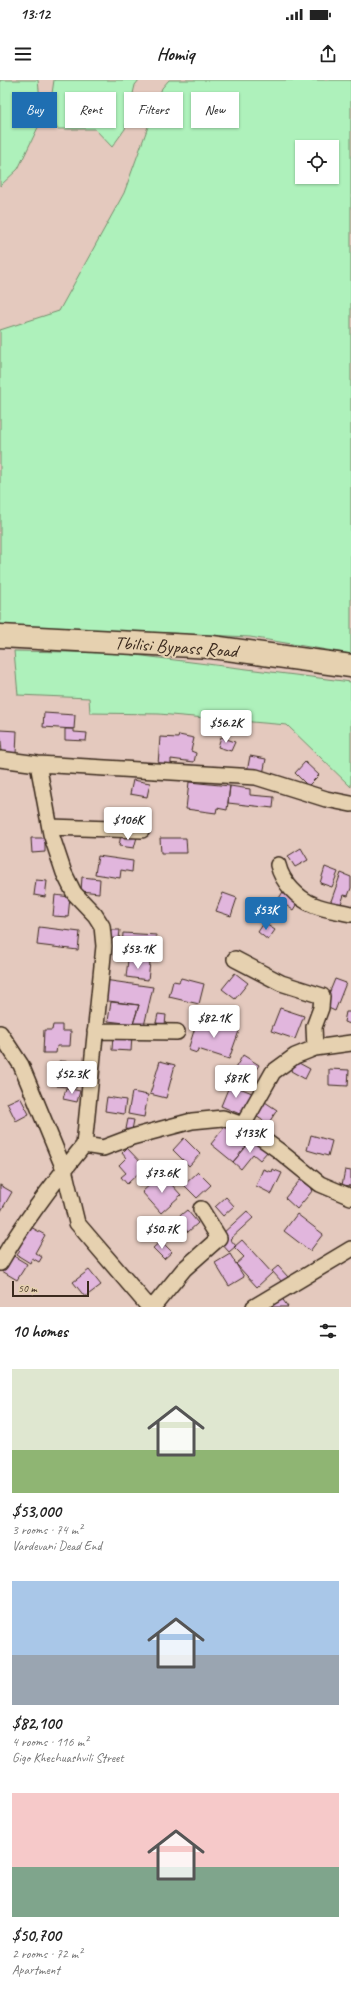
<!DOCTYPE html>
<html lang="en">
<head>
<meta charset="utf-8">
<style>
  :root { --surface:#fff; --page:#f6f6f6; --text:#222; --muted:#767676; --accent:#1f6fb2 }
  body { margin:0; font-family:Caveat,sans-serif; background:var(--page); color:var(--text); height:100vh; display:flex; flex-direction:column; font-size:15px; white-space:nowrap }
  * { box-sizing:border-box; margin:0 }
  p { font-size:13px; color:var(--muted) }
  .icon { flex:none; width:22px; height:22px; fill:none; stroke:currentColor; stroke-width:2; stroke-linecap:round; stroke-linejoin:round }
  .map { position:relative; height:1227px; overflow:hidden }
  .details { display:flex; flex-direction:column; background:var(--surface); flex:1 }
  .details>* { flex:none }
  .top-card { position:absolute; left:12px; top:12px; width:327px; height:36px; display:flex; gap:8px }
  .fabs { position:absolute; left:295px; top:60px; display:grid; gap:8px }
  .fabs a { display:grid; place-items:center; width:44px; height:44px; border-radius:0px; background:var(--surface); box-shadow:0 1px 3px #0004; font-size:20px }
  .scale { position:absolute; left:12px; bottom:10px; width:77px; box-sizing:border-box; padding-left:4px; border:2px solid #3b2a1e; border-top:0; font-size:11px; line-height:14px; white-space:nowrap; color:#3b2a1e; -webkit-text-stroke:3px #e6d1b0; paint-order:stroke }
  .price { position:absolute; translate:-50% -34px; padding:0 9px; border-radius:4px; background:#fff; color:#222; font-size:13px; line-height:26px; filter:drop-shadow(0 1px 2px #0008) }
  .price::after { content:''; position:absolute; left:50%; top:24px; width:12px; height:9px; margin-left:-6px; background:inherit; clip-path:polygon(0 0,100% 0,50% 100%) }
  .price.on { background:var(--accent); color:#fff }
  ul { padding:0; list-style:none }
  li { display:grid; align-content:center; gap:8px; height:212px; padding:0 12px }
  li span { display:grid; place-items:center; height:124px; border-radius:0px; color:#555 }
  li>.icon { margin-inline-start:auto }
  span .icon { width:72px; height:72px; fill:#fffc; stroke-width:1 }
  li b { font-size:17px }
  h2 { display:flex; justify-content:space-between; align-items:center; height:48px; padding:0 12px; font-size:17px }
  .chip { padding:0 14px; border-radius:0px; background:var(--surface); box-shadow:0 1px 3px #0004; font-size:14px; line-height:36px }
  .chip.on { background:var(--accent); color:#fff }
  .status { display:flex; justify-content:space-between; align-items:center; height:28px; padding:0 20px; background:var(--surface); direction:ltr }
  .status svg { height:11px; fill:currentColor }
  header { display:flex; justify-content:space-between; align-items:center; height:52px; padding:0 12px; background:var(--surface); font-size:18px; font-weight:700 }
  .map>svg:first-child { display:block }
  .green { fill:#aef1bb; stroke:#748e6c; fill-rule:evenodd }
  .building { fill:#e1b6dd; stroke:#3b2a1e }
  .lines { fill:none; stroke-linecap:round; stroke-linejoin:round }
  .minor-casing { stroke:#3b2a1e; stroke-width:18 }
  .highway-casing { stroke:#3b2a1e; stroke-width:25 }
  .minor { stroke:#e6d1b0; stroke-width:15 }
  .highway { stroke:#e6d1b0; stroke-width:22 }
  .labels { text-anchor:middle; stroke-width:4; stroke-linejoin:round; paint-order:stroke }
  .street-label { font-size:19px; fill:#3b2a1e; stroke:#e6d1b0 }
</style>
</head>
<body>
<div class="status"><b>13:12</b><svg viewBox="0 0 49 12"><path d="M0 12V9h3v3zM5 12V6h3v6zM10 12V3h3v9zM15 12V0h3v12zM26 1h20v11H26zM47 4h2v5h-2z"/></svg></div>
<header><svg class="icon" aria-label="menu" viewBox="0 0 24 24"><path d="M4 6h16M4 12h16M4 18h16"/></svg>Homiq<svg class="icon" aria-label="share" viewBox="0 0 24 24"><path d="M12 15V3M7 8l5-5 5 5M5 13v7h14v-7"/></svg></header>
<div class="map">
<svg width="351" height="1227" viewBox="0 0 351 1227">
  <rect width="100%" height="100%" fill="#e4c9be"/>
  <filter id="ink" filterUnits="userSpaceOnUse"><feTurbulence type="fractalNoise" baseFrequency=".025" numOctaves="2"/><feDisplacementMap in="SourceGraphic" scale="8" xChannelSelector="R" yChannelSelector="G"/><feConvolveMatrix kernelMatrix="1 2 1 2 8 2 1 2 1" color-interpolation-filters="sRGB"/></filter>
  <g filter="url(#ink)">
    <!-- green -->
    <path class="green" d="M0,0H38L42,39L18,89L0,106Z
      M54,0H139L135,5L125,49L112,67L95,49H57L50,27Z
      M169,0H351V574L250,557L79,549L0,548V250L59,231L124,113L162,8ZM302,67H332V97H302Z
      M14,571L119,573L351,602V707L287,645L159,634L90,633L89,618L18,615Z"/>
    <!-- building -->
    <path class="building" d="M44,633L75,635L74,649L43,647Z
      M65,649H74V652L87,653L86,661L65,660Z
      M0,650L17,651L16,674L2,673Z
      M179,655L194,658L191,671L196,673L194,682L171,679V686L158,685L160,657L178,658Z
      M221,657L235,662L231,671L218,667Z
      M250,676L266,679L263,694L247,692Z
      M305,682L319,695L308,706L295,693Z
      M133,700L150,703L147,717L130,714Z
      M189,702L230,706L227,730L217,728L216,733L186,729Z
      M230,706L250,709V715L274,717L273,728L228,723Z
      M121,754L137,757L134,768L119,766Z
      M31,758H45V772L32,773Z
      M160,758H186L187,773H161Z
      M301,768L308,780L295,787L288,776Z
      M98,776L133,781L132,792L121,790L120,798L95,794Z
      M325,787L338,792L332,807L320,803Z
      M341,793L351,797V808L348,816L344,815L340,827L330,824Z
      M82,797L100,799L99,813L81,811Z
      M36,800L47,801L45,817L34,815Z
      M284,810L299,820L293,830L278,820Z
      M223,813L237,818L231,836L216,831Z
      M55,815L70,817L68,837L53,836Z
      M264,843L275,850L268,860L258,852Z
      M39,847L80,852L78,870L37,865Z
      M110,850H120L119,859L110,858Z
      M123,853L156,855L155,870L122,868Z
      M128,880L150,883L148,900L126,897Z
      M235,893L248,903L235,919L222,909Z
      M181,898L204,904L199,924L169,917L173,901L179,902Z
      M335,899L346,903L335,931L324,926Z
      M104,900L153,907L144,946L133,944L139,925L101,920Z
      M111,922L139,925L133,944L108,941Z
      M280,928L304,936L295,959L271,951Z
      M346,932H351V944L344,942Z
      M158,934L166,935L165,945L156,943Z
      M197,941L214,946L215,943L239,951L229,979L198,969L197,973L188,970Z
      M53,945H62V951H71L70,966H57L56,973H43L44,950H52Z
      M113,955H132L131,971L112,970Z
      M243,975L259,985L247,1004L231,995Z
      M59,981L78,982L76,1008L57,1006Z
      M160,981L175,985L166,1018L150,1014Z
      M297,982L310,989L305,999L291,991Z
      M329,989L349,990L348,1006L329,1005Z
      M230,1004L252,1013L242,1035L221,1026Z
      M66,1008L80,1011L77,1022L63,1019Z
      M132,1012L148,1015L144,1037L128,1034Z
      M20,1017L29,1034L16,1041L7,1023Z
      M107,1017L126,1020L124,1034L105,1031Z
      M265,1022L277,1030L268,1044L256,1036Z
      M128,1039L134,1040L132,1050L126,1049Z
      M227,1044L250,1062L233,1082L211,1064Z
      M311,1055L332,1061L328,1076L307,1070Z
      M184,1058L200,1074L189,1086L173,1070Z
      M255,1060L268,1071L260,1080L253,1074L241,1089L233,1082L250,1062L252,1064Z
      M127,1068L145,1087L127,1104L121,1097L126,1093L119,1085L126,1078L122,1073Z
      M263,1089L271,1092L272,1089L282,1093L272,1114L256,1106Z
      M345,1090L351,1091V1106L342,1105Z
      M198,1092L211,1105L197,1118L184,1105Z
      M162,1094L181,1115L161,1133L142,1112Z
      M300,1100L313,1110L297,1129L285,1118Z
      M0,1105L12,1112L1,1131H0Z
      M226,1117L234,1126L223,1136L215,1127Z
      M187,1130L198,1143L188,1152L181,1144L175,1149L171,1143Z
      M247,1131L253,1138L230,1159L236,1166L229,1172L221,1163V1155Z
      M297,1134L323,1154L310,1171L284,1151Z
      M29,1146L45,1155L35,1173L42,1177L39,1182L32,1178L30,1183L17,1175L20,1171L16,1169Z
      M242,1160L272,1193L257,1207L236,1184L244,1177L234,1167Z
      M161,1161L172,1172L164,1179L153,1168Z
      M230,1174L244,1197L229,1206L215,1183Z
      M12,1175L27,1184L17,1200L2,1191Z
      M278,1186L289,1198L283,1203L272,1191Z
      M89,1190L101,1205L85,1217L73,1202Z
      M281,1217L288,1227H270L269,1225Z"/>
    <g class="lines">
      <defs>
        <path id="minor" d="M0,679L38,684L256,697L326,719L351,724
          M50,747L142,750
          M278,785C282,802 298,819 314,825C326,830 339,831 351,834
          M235,879L281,903L322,916L321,928L314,947L315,968
          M95,951L177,952
          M0,953L21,985L64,1089L77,1143L149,1227
          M243,1045L273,992L295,976L315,968L351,963
          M84,1065L103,1068L132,1057L192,1041L223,1038L243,1045L278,1070L320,1104L351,1117
          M0,1183C24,1141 54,1102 84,1065L104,866L102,846L95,835L74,813L64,793L51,754L38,684
          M153,1227L184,1189L219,1158L201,1129
          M254,1227L351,1169"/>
        <path id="highway" d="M0,556L212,567L351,586"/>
      </defs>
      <!-- minor casing -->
      <use href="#minor" class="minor-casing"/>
      <!-- highway casing -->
      <use href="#highway" class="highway-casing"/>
      <!-- minor -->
      <use href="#minor" class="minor"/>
      <!-- highway -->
      <use href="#highway" class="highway"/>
    </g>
  </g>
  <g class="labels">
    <!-- street labels -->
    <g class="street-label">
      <text transform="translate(176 566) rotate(4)" y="7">Tbilisi Bypass Road</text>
    </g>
  </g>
</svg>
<div class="fabs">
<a><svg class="icon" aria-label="locate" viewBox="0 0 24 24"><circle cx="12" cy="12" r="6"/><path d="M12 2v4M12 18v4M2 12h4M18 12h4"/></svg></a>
</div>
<div class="scale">50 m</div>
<b class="price" style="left:226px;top:664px">$56.2K</b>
<b class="price" style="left:128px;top:761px">$106K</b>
<b class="price on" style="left:266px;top:851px">$53K</b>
<b class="price" style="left:138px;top:890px">$53.1K</b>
<b class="price" style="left:214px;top:959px">$82.1K</b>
<b class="price" style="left:72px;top:1015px">$52.3K</b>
<b class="price" style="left:236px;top:1019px">$87K</b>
<b class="price" style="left:250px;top:1074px">$133K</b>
<b class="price" style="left:162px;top:1114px">$73.6K</b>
<b class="price" style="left:162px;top:1170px">$50.7K</b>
<div class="top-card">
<a class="chip on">Buy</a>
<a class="chip">Rent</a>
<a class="chip">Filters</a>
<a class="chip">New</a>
</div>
</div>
<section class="details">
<h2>10 homes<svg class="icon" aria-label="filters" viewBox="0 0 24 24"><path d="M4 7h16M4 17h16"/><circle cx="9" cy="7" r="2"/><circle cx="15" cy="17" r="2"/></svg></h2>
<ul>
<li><span style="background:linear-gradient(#dfe7d0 65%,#8fb573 0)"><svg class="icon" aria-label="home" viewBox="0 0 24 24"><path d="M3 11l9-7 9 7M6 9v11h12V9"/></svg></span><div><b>$53,000</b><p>3 rooms · 74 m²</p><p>Vardevani Dead End</p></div></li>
<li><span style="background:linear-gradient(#a9c7e8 60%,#9aa5b1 0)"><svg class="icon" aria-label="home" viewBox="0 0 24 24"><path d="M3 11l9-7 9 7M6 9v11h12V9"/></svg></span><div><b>$82,100</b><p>4 rooms · 116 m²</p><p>Gigo Khechuashvili Street</p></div></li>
<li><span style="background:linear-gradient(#f6c9c9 60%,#7fa58c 0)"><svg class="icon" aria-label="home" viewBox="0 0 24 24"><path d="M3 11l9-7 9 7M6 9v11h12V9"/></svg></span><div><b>$50,700</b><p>2 rooms · 72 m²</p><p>Apartment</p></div></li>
</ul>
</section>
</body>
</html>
